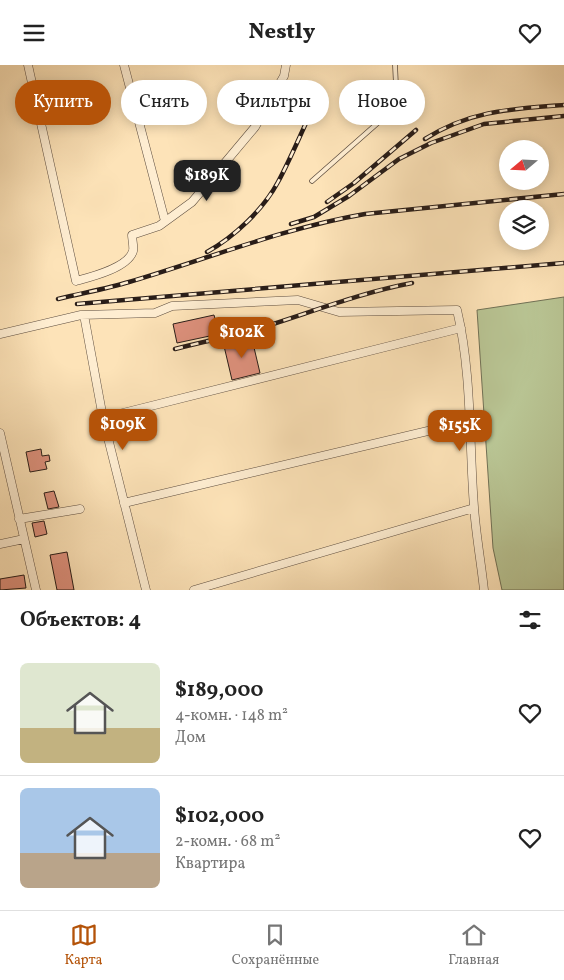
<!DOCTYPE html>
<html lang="ru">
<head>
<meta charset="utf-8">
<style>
  :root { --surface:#fff; --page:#f2f2f2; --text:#222; --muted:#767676; --line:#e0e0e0; --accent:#b45309 }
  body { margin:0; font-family:Vollkorn,serif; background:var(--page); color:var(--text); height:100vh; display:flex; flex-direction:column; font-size:19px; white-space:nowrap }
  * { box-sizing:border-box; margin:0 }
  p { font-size:16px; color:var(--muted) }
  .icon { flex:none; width:28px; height:28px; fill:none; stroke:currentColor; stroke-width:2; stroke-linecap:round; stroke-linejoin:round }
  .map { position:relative; height:525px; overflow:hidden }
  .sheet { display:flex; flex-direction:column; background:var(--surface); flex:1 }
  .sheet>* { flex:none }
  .top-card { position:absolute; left:15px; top:15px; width:535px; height:45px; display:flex; gap:10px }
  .needle { width:32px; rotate:251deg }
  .tools { position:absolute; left:499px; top:75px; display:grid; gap:10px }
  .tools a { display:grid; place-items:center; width:50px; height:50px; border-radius:50%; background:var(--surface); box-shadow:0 2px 12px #0003; font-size:25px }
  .price { position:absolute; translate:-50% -42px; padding:0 11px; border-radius:10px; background:var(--accent); color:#fff; font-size:16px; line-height:32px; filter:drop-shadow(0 1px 2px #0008) }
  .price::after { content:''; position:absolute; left:50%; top:30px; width:15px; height:11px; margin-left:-8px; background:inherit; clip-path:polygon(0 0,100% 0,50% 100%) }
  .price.selected { background:#222; color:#fff }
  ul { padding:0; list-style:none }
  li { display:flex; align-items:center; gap:15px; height:125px; padding:0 20px }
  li+li { border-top:1px solid var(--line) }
  li span { display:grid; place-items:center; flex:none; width:140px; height:100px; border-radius:8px; color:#555 }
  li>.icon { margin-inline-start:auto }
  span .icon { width:60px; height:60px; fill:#fffc; stroke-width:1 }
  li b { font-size:21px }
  h2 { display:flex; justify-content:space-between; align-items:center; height:60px; padding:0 20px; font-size:21px }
  .chip { padding:0 18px; border-radius:22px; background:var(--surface); box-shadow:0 2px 12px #0003; font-size:18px; line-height:45px }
  .chip.selected { background:var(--accent); color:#fff }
  header { display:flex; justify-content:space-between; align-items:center; height:65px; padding:0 20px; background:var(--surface); font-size:22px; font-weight:800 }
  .menu { display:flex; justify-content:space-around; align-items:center; height:70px; border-top:1px solid var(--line); background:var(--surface); font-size:14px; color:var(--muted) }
  .menu a { display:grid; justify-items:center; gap:2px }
  .menu .selected { color:var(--accent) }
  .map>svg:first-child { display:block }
  .green { fill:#b9c594; stroke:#717156 }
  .building { fill:#de917d; stroke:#291d18 }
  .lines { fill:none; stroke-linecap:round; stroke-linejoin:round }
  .service-casing { stroke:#5e4e40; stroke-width:5.5 }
  .minor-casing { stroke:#5e4e40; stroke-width:9 }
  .service { stroke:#feedd1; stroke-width:4 }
  .minor { stroke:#feedd1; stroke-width:8 }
  .rail-casing { stroke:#291d18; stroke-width:4.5 }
  .rail { stroke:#feedd1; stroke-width:2.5; stroke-dasharray:8; stroke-linecap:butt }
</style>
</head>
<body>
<header><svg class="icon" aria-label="menu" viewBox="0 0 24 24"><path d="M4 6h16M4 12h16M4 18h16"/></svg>Nestly<svg class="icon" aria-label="heart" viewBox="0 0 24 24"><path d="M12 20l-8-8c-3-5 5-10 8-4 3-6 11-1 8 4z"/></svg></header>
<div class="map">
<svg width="564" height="525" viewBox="0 0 564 525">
  <rect width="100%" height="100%" fill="#fde3b8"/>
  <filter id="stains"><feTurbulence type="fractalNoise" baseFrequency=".004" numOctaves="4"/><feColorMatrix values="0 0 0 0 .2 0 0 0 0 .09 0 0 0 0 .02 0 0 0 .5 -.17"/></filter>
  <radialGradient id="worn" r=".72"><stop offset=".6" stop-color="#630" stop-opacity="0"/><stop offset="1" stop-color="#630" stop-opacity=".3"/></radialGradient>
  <!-- green -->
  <path class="green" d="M564,232V525H502L493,483L477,245Z"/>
  <!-- building -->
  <path class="building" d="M214,250L219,269L177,278L173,259Z
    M252,274L260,308L232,315L224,281Z
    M41,384L42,391L49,390L50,396L45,397L47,404L30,407L26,387Z
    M54,426L59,442L48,444L44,428Z
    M44,456L47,469L35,472L32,458Z
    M67,487L74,525H57L50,490Z
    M24,510L26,523L0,525V514Z"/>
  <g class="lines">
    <defs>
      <path id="service" d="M312,116L397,41L395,0"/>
      <path id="minor" d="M28,0L76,216C91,212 128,203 133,186C134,182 132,174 132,170L159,161L192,137L255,62L284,11L286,0
        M124,0L165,156
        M84,250L103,353L146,525
        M0,269L81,250L155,248L172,241L298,235L339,247L457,245C472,308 469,378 474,442C476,470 481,497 484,525
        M103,353L461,263
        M0,368L36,525
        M124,438L470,356
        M19,454L80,444
        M0,479L24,474
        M194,525L474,443"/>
    </defs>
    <!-- service casing -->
    <use href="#service" class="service-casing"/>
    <!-- minor casing -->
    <use href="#minor" class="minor-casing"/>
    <!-- service -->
    <use href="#service" class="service"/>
    <!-- minor -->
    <use href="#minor" class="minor"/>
    <defs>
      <path id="rail" d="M425,74C471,45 512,44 564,40
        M327,137L354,118L416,65
        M291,159L314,152L349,131L399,94L431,78L484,59L564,51
        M207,187C234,172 263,145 278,117C291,93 301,68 313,43
        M58,234C82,228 106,224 129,217C207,194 284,163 365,149L564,129
        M77,239L564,198
        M175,284C202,277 228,272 254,265C307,249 358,228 412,218"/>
    </defs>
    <!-- rail casing -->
    <use href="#rail" class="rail-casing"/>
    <!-- rail -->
    <use href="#rail" class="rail"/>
  </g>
  <rect width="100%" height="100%" filter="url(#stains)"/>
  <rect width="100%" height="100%" fill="url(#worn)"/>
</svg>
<div class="tools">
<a><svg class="needle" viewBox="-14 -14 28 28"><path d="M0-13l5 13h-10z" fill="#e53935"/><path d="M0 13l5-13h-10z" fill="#767676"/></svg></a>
<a><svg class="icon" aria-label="layers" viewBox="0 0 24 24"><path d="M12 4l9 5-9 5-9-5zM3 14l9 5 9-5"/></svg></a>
</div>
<b class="price selected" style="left:207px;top:137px">$189K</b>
<b class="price" style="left:242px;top:294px">$102K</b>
<b class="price" style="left:123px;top:386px">$109K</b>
<b class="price" style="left:460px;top:387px">$155K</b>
<div class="top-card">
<a class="chip selected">Купить</a>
<a class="chip">Снять</a>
<a class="chip">Фильтры</a>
<a class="chip">Новое</a>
</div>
</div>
<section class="sheet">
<h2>Объектов: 4<svg class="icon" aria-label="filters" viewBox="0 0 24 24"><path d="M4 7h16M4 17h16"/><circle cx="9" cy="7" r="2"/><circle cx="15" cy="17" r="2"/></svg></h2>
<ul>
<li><span style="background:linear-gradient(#dfe7d0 65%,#c2b280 0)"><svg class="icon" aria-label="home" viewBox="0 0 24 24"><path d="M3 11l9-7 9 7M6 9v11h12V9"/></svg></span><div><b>$189,000</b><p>4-комн. · 148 m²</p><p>Дом</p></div><svg class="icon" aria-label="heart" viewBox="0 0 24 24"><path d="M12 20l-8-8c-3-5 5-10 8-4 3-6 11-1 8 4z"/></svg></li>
<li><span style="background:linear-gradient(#a9c7e8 65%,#b9a48a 0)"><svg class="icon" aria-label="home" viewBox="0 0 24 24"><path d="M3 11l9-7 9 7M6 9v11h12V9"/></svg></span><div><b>$102,000</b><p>2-комн. · 68 m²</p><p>Квартира</p></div><svg class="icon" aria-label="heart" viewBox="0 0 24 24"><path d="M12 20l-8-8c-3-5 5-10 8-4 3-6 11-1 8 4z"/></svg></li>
</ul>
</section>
<nav class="menu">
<a class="selected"><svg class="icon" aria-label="map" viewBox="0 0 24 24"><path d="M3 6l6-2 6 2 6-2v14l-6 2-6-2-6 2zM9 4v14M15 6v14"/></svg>Карта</a>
<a><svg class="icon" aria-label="saved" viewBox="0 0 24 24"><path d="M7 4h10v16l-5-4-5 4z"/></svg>Сохранённые</a>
<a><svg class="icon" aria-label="home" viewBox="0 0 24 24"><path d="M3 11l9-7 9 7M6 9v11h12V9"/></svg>Главная</a>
</nav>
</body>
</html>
